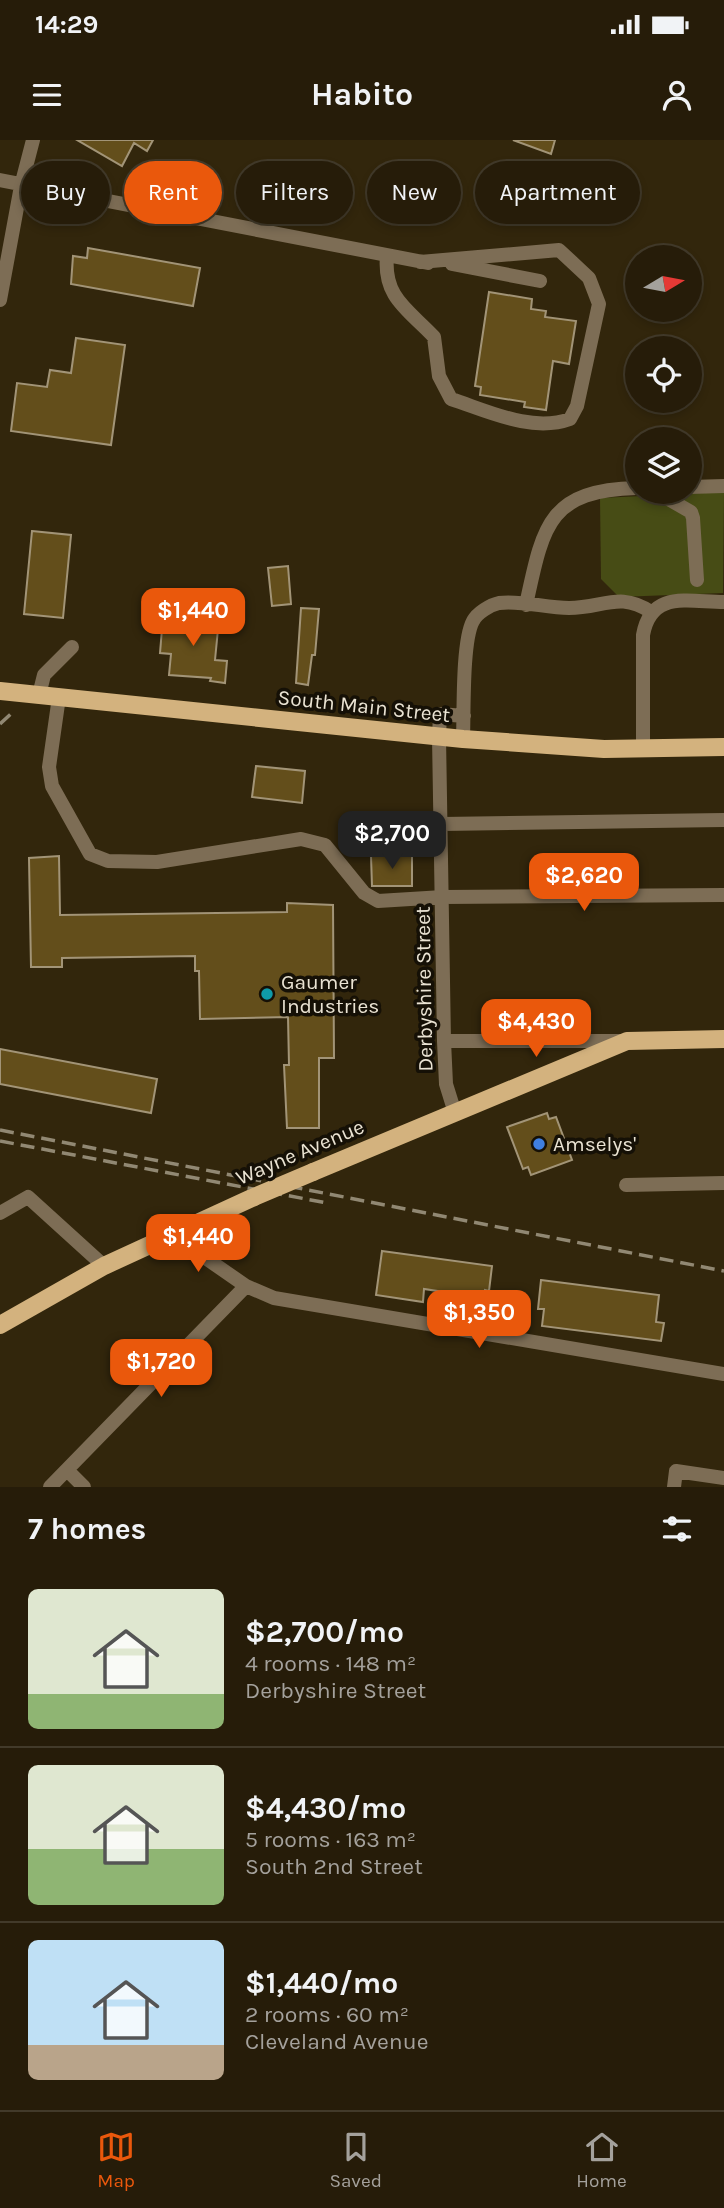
<!DOCTYPE html>
<html lang="en">
<head>
<meta charset="utf-8">
<style>
  :root { --surface:#261c09; --page:#322917; --text:#f1f3f6; --muted:#a4a19c; --line:#423a2a; --accent:#ea580c }
  body { margin:0; font-family:Karla,sans-serif; background:var(--page); color:var(--text); height:100vh; display:flex; flex-direction:column; font-size:26px; white-space:nowrap }
  * { box-sizing:border-box; margin:0 }
  p { font-size:23px; color:var(--muted) }
  .icon { flex:none; width:38px; height:38px; fill:none; stroke:currentColor; stroke-width:2; stroke-linecap:round; stroke-linejoin:round }
  .map { position:relative; height:1347px; overflow:hidden }
  .sheet { display:flex; flex-direction:column; background:var(--surface); flex:1 }
  .sheet>* { flex:none }
  .hud { position:absolute; left:21px; top:21px; width:682px; height:63px; display:flex; gap:14px }
  .needle { width:46px; rotate:80deg }
  .controls { position:absolute; left:625px; top:105px; display:grid; gap:14px }
  .controls a { display:grid; place-items:center; width:77px; height:77px; border-radius:50%; background:var(--surface); box-shadow:0 4px 10px #0003,0 0 0 2px var(--line); font-size:35px }
  .price { position:absolute; translate:-50% -60px; padding:0 16px; border-radius:14px; background:var(--accent); color:#fff; font-size:23px; line-height:46px; filter:drop-shadow(0 2px 4px #0008) }
  .price::after { content:''; position:absolute; left:50%; top:42px; width:21px; height:16px; margin-left:-10px; background:inherit; clip-path:polygon(0 0,100% 0,50% 100%) }
  .price.on { background:#222; color:#fff }
  ul { padding:0; list-style:none }
  li { display:flex; align-items:center; gap:21px; height:175px; padding:0 28px }
  li+li { border-top:2px solid var(--line) }
  li span { display:grid; place-items:center; flex:none; width:196px; height:140px; border-radius:10px; color:#555 }
  li>.icon { margin-inline-start:auto }
  span .icon { width:84px; height:84px; fill:#fffc; stroke-width:1 }
  li b { font-size:30px }
  h2 { display:flex; justify-content:space-between; align-items:center; height:84px; padding:0 28px; font-size:30px }
  .pill { padding:0 24px; border-radius:32px; background:var(--surface); box-shadow:0 4px 10px #0003,0 0 0 2px var(--line); font-size:24px; line-height:63px }
  .pill.on { background:var(--accent); color:#fff }
  .status { display:flex; justify-content:space-between; align-items:center; height:49px; padding:0 35px; background:var(--surface); direction:ltr }
  .status svg { height:19px; fill:currentColor }
  header { display:flex; justify-content:space-between; align-items:center; height:91px; padding:0 28px; background:var(--surface); font-size:32px; font-weight:700 }
  .dock { display:flex; justify-content:space-around; align-items:center; height:98px; border-top:2px solid var(--line); background:var(--surface); font-size:19px; color:var(--muted) }
  .dock a { display:grid; justify-items:center; gap:4px }
  .dock .on { color:var(--accent) }
  .map>svg:first-child { display:block }
  .green { fill:#474c15 }
  .building { fill:#634e1b; stroke:#a29477; stroke-width:2 }
  .lines { fill:none; stroke-linecap:round; stroke-linejoin:round }
  .minor { stroke:#7d6d55; stroke-width:14 }
  .major { stroke:#d3b27e; stroke-width:18 }
  .rail { stroke:#918873; stroke-width:3.5; stroke-dasharray:14 7; stroke-linecap:butt }
  .major-bridge { stroke:#d3b27e; stroke-width:18 }
  .culture-dot { fill:#0f9aa8; stroke:#151006; stroke-width:2.5 }
  .shop-dot { fill:#3f7fe0; stroke:#151006; stroke-width:2.5 }
  .labels { text-anchor:middle; stroke-width:7; stroke-linejoin:round; paint-order:stroke }
  .street-label { font-size:21px; fill:#eae3d3; stroke:#151006 }
  .poi-label { font-size:21px; fill:#eae3d3; stroke:#151006; text-anchor:start }
</style>
</head>
<body>
<div class="status"><b>14:29</b><svg viewBox="0 0 49 12"><path d="M0 12V9h3v3zM5 12V6h3v6zM10 12V3h3v9zM15 12V0h3v12zM26 1h20v11H26zM47 4h2v5h-2z"/></svg></div>
<header><svg class="icon" aria-label="menu" viewBox="0 0 24 24"><path d="M4 6h16M4 12h16M4 18h16"/></svg>Habito<svg class="icon" aria-label="person" viewBox="0 0 24 24"><circle cx="12" cy="8" r="4"/><path d="M4 21q1-7 8-7t8 7"/></svg></header>
<div class="map">
<svg width="724" height="1347" viewBox="0 0 724 1347">
  <rect width="100%" height="100%" fill="#32260c"/>
  <!-- green -->
  <path class="green" d="M724,352L723,453L619,457L601,439L600,358Z"/>
  <!-- building -->
  <path class="building" d="M77,0H153L147,11L134,3L122,26Z
    M513,0H555L551,14Z
    M88,108L200,128L193,166L71,144L73,116L87,118Z
    M489,152L532,159L531,169L546,171L545,177L576,181L569,224L553,221L546,270L524,267L525,262L480,255L481,247L475,246Z
    M76,198L125,205L111,305L11,291L17,243L47,247L50,230L71,233Z
    M32,391L71,395L63,478L24,474Z
    M288,426L291,464L272,466L268,428Z
    M301,468L319,469L315,515H312L308,545L296,543Z
    M163,477L219,479L215,520L227,521L225,543L210,541L211,538L169,535L171,514L160,513Z
    M256,626L305,631L302,663L252,657Z
    M412,715V746H372L371,716Z
    M59,716L60,775L287,772V763L333,765L334,918H319V988H287L284,925H289L288,877L200,879L199,831H195V816L62,818V827H31L29,718Z
    M0,909L157,939L151,973L0,944Z
    M547,973L549,979L556,977L572,1020L531,1035L528,1027L523,1029L507,987Z
    M382,1111L492,1126L489,1151L485,1150L484,1158L424,1149L423,1162L376,1155Z
    M541,1140L659,1155L656,1182L664,1183L661,1201L542,1186L544,1169H538Z"/>
  <g class="lines">
    <!-- minor -->
    <path class="minor" d="M0,40L428,123
      M387,116C383,158 409,170 434,197L439,236L451,259C488,271 532,293 570,279L577,266L599,164L589,138L559,110L420,122
      M452,124L540,141
      M0,160L21,46L33,0
      M690,347L724,346
      M665,352V357L691,372L693,378L697,440
      M526,465C543,386 548,350 637,348
      M39,555L44,535L72,507
      M59,557L49,627L52,646L90,714L108,721L157,722L301,699L325,705L364,753L378,761L443,757L724,755
      M463,599C464,573 462,501 473,481C477,473 490,465 499,463C521,460 546,468 569,468C603,468 620,451 651,472
      M643,610V495C651,450 688,462 724,462
      M442,684L724,680
      M444,901H621
      M455,973L446,944L444,901L439,597L440,574L464,576
      M626,1045L724,1043
      M0,1073L28,1057L104,1126
      M171,1094L246,1146L274,1158L724,1234
      M68,1331L84,1347
      M50,1347L246,1146
      M674,1347L676,1331L724,1338"/>
    <!-- major -->
    <path class="major" d="M0,551L463,599L604,609L724,607
      M313,1032L627,901L724,899
      M0,1185L104,1126L254,1057"/>
    <!-- rail -->
    <path class="rail" d="M0,584L14,571
      M0,990L724,1131
      M0,1001L327,1063"/>
    <!-- major-bridge -->
    <path class="major-bridge" d="M254,1057L313,1032"/>
  </g>
  <!-- markers -->
  <circle class="culture-dot" cx="267" cy="854" r="7"/>
  <circle class="shop-dot" cx="539" cy="1004" r="7"/>
  <g class="labels">
    <!-- street labels -->
    <g class="street-label">
      <text transform="translate(364 566) rotate(6)" y="7">South Main Street</text>
      <text transform="translate(424 849) rotate(-91)" y="7">Derbyshire Street</text>
      <text transform="translate(300 1012) rotate(-23)" y="7">Wayne Avenue</text>
    </g>
    <!-- poi labels -->
    <g class="poi-label">
      <text x="281" y="849">Gaumer<tspan x="281" dy="24">Industries</tspan></text>
      <text x="553" y="1011">Amselys'</text>
    </g>
  </g>
</svg>
<div class="controls">
<a><svg class="needle" viewBox="-14 -14 28 28"><path d="M0-13l5 13h-10z" fill="#e53935"/><path d="M0 13l5-13h-10z" fill="#a4a19c"/></svg></a>
<a><svg class="icon" aria-label="locate" viewBox="0 0 24 24"><circle cx="12" cy="12" r="6"/><path d="M12 2v4M12 18v4M2 12h4M18 12h4"/></svg></a>
<a><svg class="icon" aria-label="layers" viewBox="0 0 24 24"><path d="M12 4l9 5-9 5-9-5zM3 14l9 5 9-5"/></svg></a>
</div>
<b class="price" style="left:193px;top:508px">$1,440</b>
<b class="price on" style="left:392px;top:731px">$2,700</b>
<b class="price" style="left:584px;top:773px">$2,620</b>
<b class="price" style="left:536px;top:919px">$4,430</b>
<b class="price" style="left:198px;top:1134px">$1,440</b>
<b class="price" style="left:479px;top:1210px">$1,350</b>
<b class="price" style="left:161px;top:1259px">$1,720</b>
<div class="hud">
<a class="pill">Buy</a>
<a class="pill on">Rent</a>
<a class="pill">Filters</a>
<a class="pill">New</a>
<a class="pill">Apartment</a>
</div>
</div>
<section class="sheet">
<h2>7 homes<svg class="icon" aria-label="filters" viewBox="0 0 24 24"><path d="M4 7h16M4 17h16"/><circle cx="9" cy="7" r="2"/><circle cx="15" cy="17" r="2"/></svg></h2>
<ul>
<li><span style="background:linear-gradient(#dfe7d0 75%,#8fb573 0)"><svg class="icon" aria-label="home" viewBox="0 0 24 24"><path d="M3 11l9-7 9 7M6 9v11h12V9"/></svg></span><div><b>$2,700/mo</b><p>4 rooms · 148 m²</p><p>Derbyshire Street</p></div></li>
<li><span style="background:linear-gradient(#dfe7d0 60%,#8fb573 0)"><svg class="icon" aria-label="home" viewBox="0 0 24 24"><path d="M3 11l9-7 9 7M6 9v11h12V9"/></svg></span><div><b>$4,430/mo</b><p>5 rooms · 163 m²</p><p>South 2nd Street</p></div></li>
<li><span style="background:linear-gradient(#bfe0f5 75%,#b9a48a 0)"><svg class="icon" aria-label="home" viewBox="0 0 24 24"><path d="M3 11l9-7 9 7M6 9v11h12V9"/></svg></span><div><b>$1,440/mo</b><p>2 rooms · 60 m²</p><p>Cleveland Avenue</p></div></li>
</ul>
</section>
<nav class="dock">
<a class="on"><svg class="icon" aria-label="map" viewBox="0 0 24 24"><path d="M3 6l6-2 6 2 6-2v14l-6 2-6-2-6 2zM9 4v14M15 6v14"/></svg>Map</a>
<a><svg class="icon" aria-label="saved" viewBox="0 0 24 24"><path d="M7 4h10v16l-5-4-5 4z"/></svg>Saved</a>
<a><svg class="icon" aria-label="home" viewBox="0 0 24 24"><path d="M3 11l9-7 9 7M6 9v11h12V9"/></svg>Home</a>
</nav>
</body>
</html>
